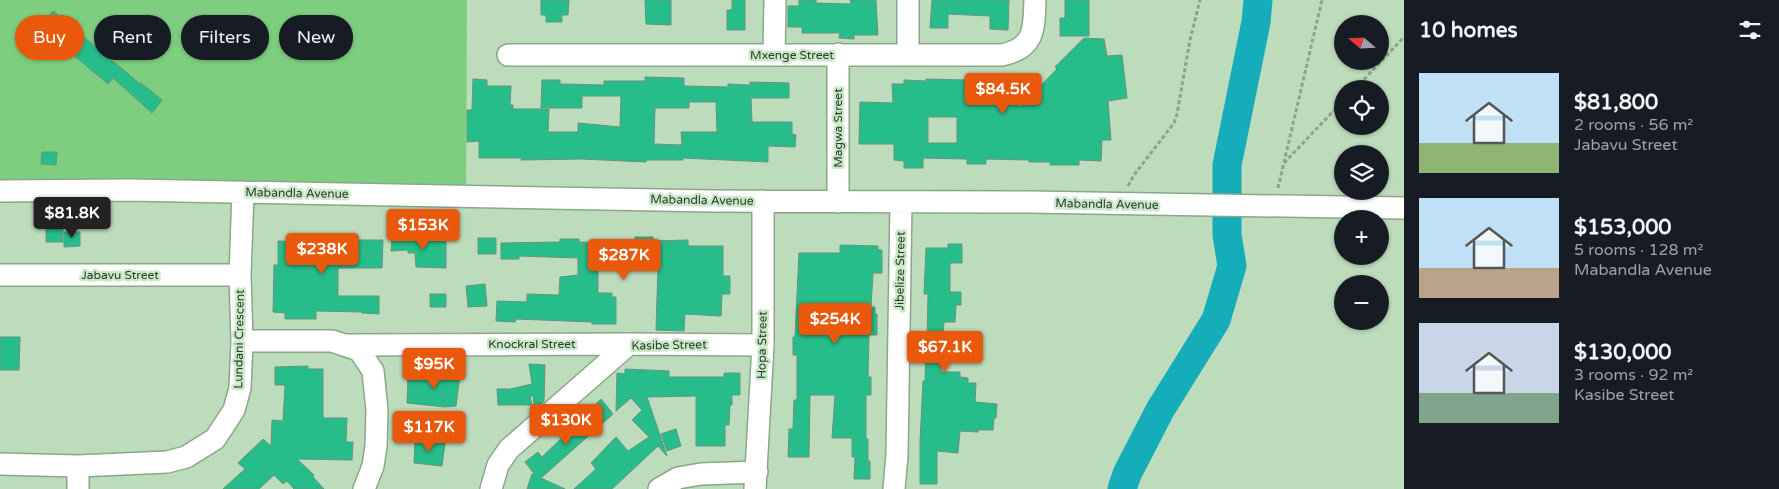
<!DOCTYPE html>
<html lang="en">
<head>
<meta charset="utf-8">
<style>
  :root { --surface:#171b24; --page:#242831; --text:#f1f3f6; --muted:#9ea1a6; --accent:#ea580c }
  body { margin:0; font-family:"Varela Round",sans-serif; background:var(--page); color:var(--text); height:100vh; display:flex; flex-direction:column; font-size:19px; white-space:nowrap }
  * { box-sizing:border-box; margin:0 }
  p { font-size:16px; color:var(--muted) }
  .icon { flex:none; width:28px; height:28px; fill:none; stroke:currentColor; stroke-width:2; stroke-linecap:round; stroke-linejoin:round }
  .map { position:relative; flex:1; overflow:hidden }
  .details { display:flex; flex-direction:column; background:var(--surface); width:375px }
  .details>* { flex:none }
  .guide { position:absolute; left:15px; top:15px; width:475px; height:45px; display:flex; gap:10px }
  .needle { width:32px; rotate:289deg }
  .buttons { position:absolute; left:1334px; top:15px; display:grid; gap:10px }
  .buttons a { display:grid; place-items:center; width:55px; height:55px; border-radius:50%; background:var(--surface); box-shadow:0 1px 4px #0004; font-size:25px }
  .price { position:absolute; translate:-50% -42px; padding:0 11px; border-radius:5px; background:var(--accent); color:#fff; font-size:16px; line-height:32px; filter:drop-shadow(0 1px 2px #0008) }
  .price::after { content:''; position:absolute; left:50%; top:30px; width:15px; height:11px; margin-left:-8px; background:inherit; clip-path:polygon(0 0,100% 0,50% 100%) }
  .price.active { background:#222; color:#fff }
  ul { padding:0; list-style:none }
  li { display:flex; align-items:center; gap:15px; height:125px; padding:0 15px }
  li span { display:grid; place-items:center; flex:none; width:140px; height:100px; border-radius:0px; color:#555 }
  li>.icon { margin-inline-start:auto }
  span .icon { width:60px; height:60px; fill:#fffc; stroke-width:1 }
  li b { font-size:21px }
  h2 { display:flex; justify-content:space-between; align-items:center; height:60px; padding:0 15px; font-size:21px }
  .pill { padding:0 18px; border-radius:22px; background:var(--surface); box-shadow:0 1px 4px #0004; font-size:18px; line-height:45px }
  .pill.active { background:var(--accent); color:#fff }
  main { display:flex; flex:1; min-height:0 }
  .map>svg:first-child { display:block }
  .green { fill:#7ece7f }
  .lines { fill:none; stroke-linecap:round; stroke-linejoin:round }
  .river { stroke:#16adba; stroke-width:29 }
  .building { fill:#26bd8a; stroke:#67927e; fill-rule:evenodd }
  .minor-casing { stroke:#8aa889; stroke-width:24 }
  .path { stroke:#8ba48a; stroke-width:3; stroke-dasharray:4 2.5; stroke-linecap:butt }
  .minor { stroke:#fff; stroke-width:21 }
  .labels { text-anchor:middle; stroke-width:5; stroke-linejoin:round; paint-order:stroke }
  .street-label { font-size:12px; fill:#2c392c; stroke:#c9e9c8 }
</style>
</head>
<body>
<main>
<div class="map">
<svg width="1404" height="489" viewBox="0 0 1404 489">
  <rect width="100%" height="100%" fill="#bcdcbb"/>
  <!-- green -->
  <path class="green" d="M0,0H467L466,196L0,193Z"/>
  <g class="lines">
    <!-- river -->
    <path class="river" d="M1122,489L1127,474L1160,410L1216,320L1232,266L1227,235V165L1256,22L1258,0"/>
  </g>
  <!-- building -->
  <path class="building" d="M541,0H569L568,15H562V22H546V15H541Z
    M645,0H671V25L646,24Z
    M732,0H745V30H727V10H732Z
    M799,0H816V3L851,4L850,0H876L878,35H854V39L839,38L840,33H802V27H788V6H799Z
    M932,0H1009L1008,30L990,29V16L948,14V28H930Z
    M1065,0H1089V36H1060V18H1065Z
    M53,11L140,84L141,83L162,100L152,113L113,78L108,84L40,27Z
    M1084,38L1104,39L1107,56L1122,55L1127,98L1108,101L1111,140H1102L1101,161L1079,160V165H1050V162H1029V160L986,159V164H967V159L923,158V168H904V161L894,160V144H859L860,102L893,103L892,84H904V80L926,81V79L966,80V83H987V85L1019,86V108L1057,69L1055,67ZM928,117H957V143H928Z
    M645,77L684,78V86L728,87V84L750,85V82L789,83V98H751L752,122H792V134L796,135L795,147L768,146V162L683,158V160H646V162L582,159L521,160L522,158H479V141L467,142V110H472L473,79L487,80V86H511L510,105H513V109H549L548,132H578V123L620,127L621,96H582V108H541L542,80H560V84L604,85V81H645ZM689,102H716L717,132H681L682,145L654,144L655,108H689Z
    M42,152H57L56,165L41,164Z
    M46,223H63V242H46Z
    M64,232H80V246L64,247Z
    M299,236H358V240H383L382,268H338V296H379V314L362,313V312L316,311V319H285V313L273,312L274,265H278V241L299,242Z
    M635,237H653V241L688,240V246H723V276H730V294H722L721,316L685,314L684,331L656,330L658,267H656V261L629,260V267H598V293H612V297H616V324H592V322L516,319L515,322L496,321L497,301L527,302V294L559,295L560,277L578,275V258L519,256V259H501V243L560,242V239H579V242L621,243V240H635Z
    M392,238H426V241H446V268L416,267L415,253H408V250L391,251Z
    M478,238H496V254H478Z
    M948,244H962V263H950V292H961V305H956L955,322H944L943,336H941V372H960V377L968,378V383H976L975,402L997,404L996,418H994L993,430H978V432L960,431L958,453L937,451V484H920V442L923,381H925L926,340H927L928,294H924L926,248H948Z
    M840,245L878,246V250H882V273H873L871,307H875V314H877V335H869L868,377H871V395H866V439H868V461H870V479H854L855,457H852V438H832L835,395H810L809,457H788L789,429H793L794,400H797V355H793V337H795L799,253H840Z
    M485,284L487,306L468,307L466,286Z
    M430,294H446V307H430Z
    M0,337H20L19,370H0Z
    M529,364L545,365L544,401L535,410L533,396H530L532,405H498L497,389H510L532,384Z
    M308,366V369H323V418H347L346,442H353L352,460L297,459L314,475L313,477L324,489H294L287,481L283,484L274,475L259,489H223L245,469L238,463L263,439L271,446L272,420L283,421L285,385H275V367Z
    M625,369L669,371V377H724V373H740V395H732V405H730L729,425H725V446H696V396L647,397L667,456L658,446L612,489H574L596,469L591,463L616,437L628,451L649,437L632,420L642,410L631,398L616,411L617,373L625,374Z
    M435,371H449V375H460L456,406L445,407L407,403L408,377L434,381Z
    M601,399L613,414L541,478L565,489H527L532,474L535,475L525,462L538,452L542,457L566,434L564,431L577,422Z
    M676,429L681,446L667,451L661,434Z
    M415,440L445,443L442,466L414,463Z"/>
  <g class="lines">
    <defs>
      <path id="minor" d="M838,54V202
        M508,55H1002C1035,48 1034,29 1035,0
        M774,55L775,0
        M908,55V0
        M0,191L130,190L713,201L1029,202L1404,208
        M0,275H240
        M242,341H332L359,350L373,371L377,410L376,446L373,466L364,489
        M345,345L629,344
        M0,464L78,466L167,462L186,457L215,439L234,410L240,388L242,341L240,275L243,192
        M78,489V466
        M491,489L498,465L509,449L629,344L763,345
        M659,489L678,478L701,474L757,472
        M755,489L763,345V201
        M894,489L897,455L901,202"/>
    </defs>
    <!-- minor casing -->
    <use href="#minor" class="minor-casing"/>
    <!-- path -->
    <path class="path" d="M1355,89L1404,37
      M1284,163L1342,102
      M1128,186L1134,175L1174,123L1177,114L1190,40L1200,0
      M1278,188L1322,0"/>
    <!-- minor -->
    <use href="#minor" class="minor"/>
  </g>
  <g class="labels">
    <!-- street labels -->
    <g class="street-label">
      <text x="792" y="59">Mxenge Street</text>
      <text transform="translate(838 128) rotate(-90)" y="4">Magwa Street</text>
      <text transform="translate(297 193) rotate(1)" y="4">Mabandla Avenue</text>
      <text transform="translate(702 200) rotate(1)" y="4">Mabandla Avenue</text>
      <text transform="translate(1107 204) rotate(1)" y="4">Mabandla Avenue</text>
      <text transform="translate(900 271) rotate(-89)" y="4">Jibelize Street</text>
      <text x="120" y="279">Jabavu Street</text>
      <text transform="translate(239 339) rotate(-89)" y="4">Lundani Crescent</text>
      <text x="532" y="348">Knockral Street</text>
      <text transform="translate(669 345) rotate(-1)" y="4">Kasibe Street</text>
      <text transform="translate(762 345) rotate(-89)" y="4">Hopa Street</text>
    </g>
  </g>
</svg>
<div class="buttons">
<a><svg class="needle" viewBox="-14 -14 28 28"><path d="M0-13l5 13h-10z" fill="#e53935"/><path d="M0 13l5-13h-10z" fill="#9ea1a6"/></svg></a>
<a><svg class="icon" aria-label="locate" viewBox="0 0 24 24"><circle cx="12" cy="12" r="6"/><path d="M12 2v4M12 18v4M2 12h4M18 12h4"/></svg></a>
<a><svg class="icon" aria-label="layers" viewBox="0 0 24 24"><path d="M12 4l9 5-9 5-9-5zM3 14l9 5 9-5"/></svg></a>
<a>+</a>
<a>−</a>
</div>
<b class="price" style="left:1003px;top:115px">$84.5K</b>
<b class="price active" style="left:72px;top:239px">$81.8K</b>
<b class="price" style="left:423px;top:251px">$153K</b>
<b class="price" style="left:322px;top:275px">$238K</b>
<b class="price" style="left:624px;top:281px">$287K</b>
<b class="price" style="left:835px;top:345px">$254K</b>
<b class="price" style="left:945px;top:373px">$67.1K</b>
<b class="price" style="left:434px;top:390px">$95K</b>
<b class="price" style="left:566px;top:446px">$130K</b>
<b class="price" style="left:429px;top:453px">$117K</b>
<div class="guide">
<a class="pill active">Buy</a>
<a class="pill">Rent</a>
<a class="pill">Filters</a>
<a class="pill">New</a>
</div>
</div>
<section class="details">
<h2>10 homes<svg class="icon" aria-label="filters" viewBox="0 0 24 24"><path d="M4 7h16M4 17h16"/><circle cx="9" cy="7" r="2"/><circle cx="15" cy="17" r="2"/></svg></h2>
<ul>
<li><span style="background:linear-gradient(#bfe0f5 70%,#8fb573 0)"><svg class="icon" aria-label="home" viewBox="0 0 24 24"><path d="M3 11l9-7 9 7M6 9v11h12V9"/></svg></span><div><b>$81,800</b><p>2 rooms · 56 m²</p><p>Jabavu Street</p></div></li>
<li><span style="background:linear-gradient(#bfe0f5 70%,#b9a48a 0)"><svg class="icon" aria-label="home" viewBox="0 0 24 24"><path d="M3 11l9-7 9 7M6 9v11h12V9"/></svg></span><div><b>$153,000</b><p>5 rooms · 128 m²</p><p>Mabandla Avenue</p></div></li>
<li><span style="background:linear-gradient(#c9d6e8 70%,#7fa58c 0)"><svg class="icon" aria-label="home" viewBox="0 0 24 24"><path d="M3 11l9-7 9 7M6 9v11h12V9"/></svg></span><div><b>$130,000</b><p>3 rooms · 92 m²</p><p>Kasibe Street</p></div></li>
</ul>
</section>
</main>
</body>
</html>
